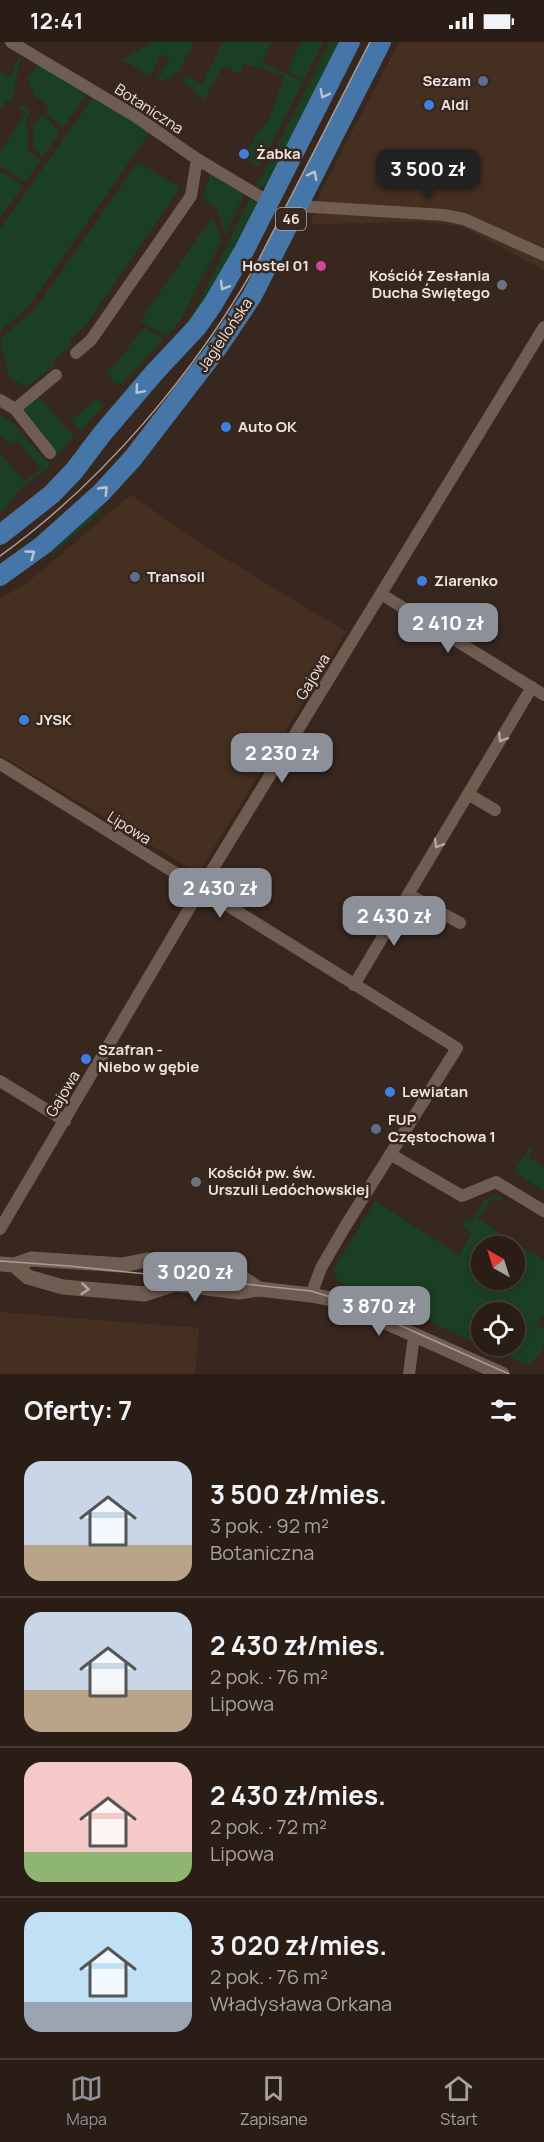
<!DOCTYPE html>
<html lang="pl">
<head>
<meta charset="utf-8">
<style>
  :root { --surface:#2a1d16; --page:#32261f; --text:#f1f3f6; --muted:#a5a2a1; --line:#463b35; --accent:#8c9099 }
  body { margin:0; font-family:Manrope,sans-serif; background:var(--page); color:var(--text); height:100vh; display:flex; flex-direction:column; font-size:22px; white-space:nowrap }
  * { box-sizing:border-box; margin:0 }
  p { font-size:20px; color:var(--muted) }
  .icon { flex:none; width:33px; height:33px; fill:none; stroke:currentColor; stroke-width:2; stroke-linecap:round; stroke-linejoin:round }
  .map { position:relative; height:1332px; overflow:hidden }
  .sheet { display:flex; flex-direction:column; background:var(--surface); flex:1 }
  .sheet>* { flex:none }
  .needle { width:39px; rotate:321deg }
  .fabs { position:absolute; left:471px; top:1194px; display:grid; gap:12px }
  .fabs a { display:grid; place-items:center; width:54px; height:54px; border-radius:50%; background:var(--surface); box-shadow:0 3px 9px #0003,0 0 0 2px var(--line); font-size:30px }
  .price { position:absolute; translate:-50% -51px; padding:0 14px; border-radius:12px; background:var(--accent); color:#fff; font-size:20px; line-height:39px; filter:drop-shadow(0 2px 3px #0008) }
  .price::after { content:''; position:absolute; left:50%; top:36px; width:18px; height:14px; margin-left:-9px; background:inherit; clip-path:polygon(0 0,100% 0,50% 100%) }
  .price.on { background:#222; color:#fff }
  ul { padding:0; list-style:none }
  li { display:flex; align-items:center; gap:18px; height:150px; padding:0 24px }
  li+li { border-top:2px solid var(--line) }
  li span { display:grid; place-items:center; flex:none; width:168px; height:120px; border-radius:18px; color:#555 }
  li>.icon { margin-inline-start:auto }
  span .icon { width:72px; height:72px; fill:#fffc; stroke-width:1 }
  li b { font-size:26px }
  h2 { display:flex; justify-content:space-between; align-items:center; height:72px; padding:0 24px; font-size:26px }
  .status { display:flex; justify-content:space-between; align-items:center; height:42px; padding:0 30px; background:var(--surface); direction:ltr }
  .status svg { height:16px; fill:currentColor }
  .tab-bar { display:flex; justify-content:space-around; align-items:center; height:84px; border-top:2px solid var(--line); background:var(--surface); font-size:16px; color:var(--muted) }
  .tab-bar a { display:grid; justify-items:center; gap:3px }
  .tab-bar .on { color:var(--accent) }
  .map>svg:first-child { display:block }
  .built { fill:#452f21 }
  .green { fill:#1b3f23; fill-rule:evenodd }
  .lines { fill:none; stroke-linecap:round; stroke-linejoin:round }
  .minor { stroke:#705d52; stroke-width:12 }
  .tertiary { stroke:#705d52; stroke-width:15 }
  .primary { stroke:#4576a7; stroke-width:20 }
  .tram { stroke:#aa9d95; stroke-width:1.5 }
  .oneway { stroke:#bcc3ce }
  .oneway2 { stroke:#b6a79f }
  .service-dot { fill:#5c6f8a; stroke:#38271e; stroke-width:2 }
  .shop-dot { fill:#3f7fe0; stroke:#38271e; stroke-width:2 }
  .hotel-dot { fill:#d1479c; stroke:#38271e; stroke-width:2 }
  .worship-dot { fill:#6b7280; stroke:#38271e; stroke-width:2 }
  .labels { text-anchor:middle; stroke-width:5; stroke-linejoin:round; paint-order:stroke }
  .shield { fill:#38271e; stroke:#b8aba4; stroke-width:1.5 }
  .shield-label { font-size:14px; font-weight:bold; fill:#efe4de }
  .poi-label { font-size:15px; font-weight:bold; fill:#efe4de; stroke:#38271e; text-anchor:start }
  .street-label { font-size:15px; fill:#efe4de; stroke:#38271e }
</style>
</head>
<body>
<div class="status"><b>12:41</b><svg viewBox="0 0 49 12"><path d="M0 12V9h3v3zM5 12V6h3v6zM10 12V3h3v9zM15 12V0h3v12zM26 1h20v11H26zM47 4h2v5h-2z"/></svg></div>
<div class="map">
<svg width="544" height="1332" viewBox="0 0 544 1332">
  <rect width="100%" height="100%" fill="#38271e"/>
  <!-- built -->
  <path class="built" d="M399,0H544V228L463,185L425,180L311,182L320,151Z
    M131,453L210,507L346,590L204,822L200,828L194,829L0,713V557L28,540Z
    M0,1270L199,1286L195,1332H0Z"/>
  <!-- green -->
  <path class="green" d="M154,0H194L178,31L160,39L157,38L164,24L166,25L170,16L161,12L150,34L122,17Z
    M223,0H272L262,20L303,40L259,125L245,115L256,93L270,75L284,34L244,21L240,32L223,24L204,58L183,39L186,34L202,42Z
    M301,0H323L304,38L287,29Z
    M330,0H342L269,142L265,144L255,146Z
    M21,15L12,57L6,59L0,68V30L10,36L18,16Z
    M39,20L87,51L63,86L45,70L49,64L35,54L27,37Z
    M94,54L150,90L29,264L0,289V187Z
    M21,63L31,69L25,80L28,84V109L41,118L25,140L0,124V110L26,70L19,65Z
    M43,72L60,91L43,114L33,107V84Z
    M138,120L180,146L86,283L70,298V304L53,319L55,323L26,345L9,335L0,297L35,267Z
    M0,129L23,144L0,176Z
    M211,131L244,152L225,192L217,167L202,154Z
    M250,156L256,161L257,166L232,217L190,282L93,389L101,377L144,326L178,292L196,267Z
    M212,175L222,198L180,279L166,294L140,279Z
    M145,286L164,297L122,342L114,341L106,330L119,318L142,287Z
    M39,355L74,394L56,415L22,371L28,364Z
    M96,357L103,363L81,389L71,378Z
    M0,372L12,380L51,424L22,445L0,472V411L24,440L41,427L17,398L10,403L0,392Z
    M99,466L102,469L52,512L50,508L96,467Z
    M530,1104L533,1106L528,1115L544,1125V1149L514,1130Z
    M496,1153L502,1156L500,1160L492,1156L478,1177L544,1218V1271L537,1282L544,1287C544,1308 544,1310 527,1323L484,1304H514V1270H482L481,1303L339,1240L333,1228L375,1159L459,1213L472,1191L462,1185L466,1178L473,1177L485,1157ZM482,1204H514V1238H482Z"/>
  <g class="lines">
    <!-- minor -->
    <path class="minor" d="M11,0L135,74L197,117L269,160
      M297,164L444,173L464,177L544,213
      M76,311L91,298L191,154L197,117
      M0,358L15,367L50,411
      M15,367L56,333
      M381,552L544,653
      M0,722L457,1006L346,1183L321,1226L311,1253
      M468,752L495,768
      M408,852L460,881
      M354,943L532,645
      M0,1039L65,1079
      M390,1112L462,1154L496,1140L544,1169
      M0,1187L209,833L544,285
      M409,1332L413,1302L417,1293"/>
    <!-- tertiary -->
    <path class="tertiary" d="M0,1222L14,1223L31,1217L122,1223L147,1218L216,1225L241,1235L259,1247
      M14,1223L28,1235L63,1245L144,1252L175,1242L239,1250L259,1247L311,1253L336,1258L502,1332"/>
    <!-- primary -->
    <path class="primary" d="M0,493L52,452L74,429L102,392L154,331L197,285L213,262L245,207L350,0
      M0,534L43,503L101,451L133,416L216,308L252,254L381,0"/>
    <!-- tram -->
    <path class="tram" d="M0,514C103,440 196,330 258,219L370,0
      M0,1219L69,1224L311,1249L350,1261L509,1332"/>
  </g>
  <!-- one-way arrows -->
  <defs><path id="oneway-chevron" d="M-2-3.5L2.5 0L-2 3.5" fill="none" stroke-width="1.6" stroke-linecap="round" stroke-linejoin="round" transform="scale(1.5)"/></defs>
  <g class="oneway">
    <use href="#oneway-chevron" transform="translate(324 52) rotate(117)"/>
    <use href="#oneway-chevron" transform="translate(313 133) rotate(-63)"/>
    <use href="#oneway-chevron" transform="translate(224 244) rotate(121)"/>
    <use href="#oneway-chevron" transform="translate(139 348) rotate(131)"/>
    <use href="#oneway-chevron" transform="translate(104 448) rotate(-46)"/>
    <use href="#oneway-chevron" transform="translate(31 512) rotate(-36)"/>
  </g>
  <g class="oneway2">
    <use href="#oneway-chevron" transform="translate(502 696) rotate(121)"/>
    <use href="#oneway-chevron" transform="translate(438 802) rotate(121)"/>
    <use href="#oneway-chevron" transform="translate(85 1247) rotate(5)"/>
  </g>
  <!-- markers -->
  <g class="service-dot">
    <circle cx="483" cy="39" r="6"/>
    <circle cx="135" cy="535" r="6"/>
    <circle cx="376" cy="1087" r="6"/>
  </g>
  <g class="shop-dot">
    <circle cx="429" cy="63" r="6"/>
    <circle cx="244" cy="112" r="6"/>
    <circle cx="226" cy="385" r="6"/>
    <circle cx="422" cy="539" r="6"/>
    <circle cx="24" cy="678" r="6"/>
    <circle cx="86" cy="1017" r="6"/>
    <circle cx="390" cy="1050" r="6"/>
  </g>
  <circle class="hotel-dot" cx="321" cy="224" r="6"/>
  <g class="worship-dot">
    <circle cx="502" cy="243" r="6"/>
    <circle cx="196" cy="1140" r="6"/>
  </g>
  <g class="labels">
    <!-- shield labels -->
    <rect class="shield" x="276" y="166" width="30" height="22" rx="4.5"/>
    <g class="shield-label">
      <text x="291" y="182">46</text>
    </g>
    <!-- poi labels -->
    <g class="poi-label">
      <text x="471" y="44" text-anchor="end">Sezam</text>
      <text x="441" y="68">Aldi</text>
      <text x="256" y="117">Żabka</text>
      <text x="309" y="229" text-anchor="end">Hostel 01</text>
      <text x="490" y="239" text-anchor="end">Kościół Zesłania<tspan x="490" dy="17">Ducha Świętego</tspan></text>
      <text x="238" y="390">Auto OK</text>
      <text x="147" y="540">Transoil</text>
      <text x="434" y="544">Ziarenko</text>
      <text x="36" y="683">JYSK</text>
      <text x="98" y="1013">Szafran -<tspan x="98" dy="17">Niebo w gębie</tspan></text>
      <text x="402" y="1055">Lewiatan</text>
      <text x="388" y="1083">FUP<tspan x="388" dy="17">Częstochowa 1</tspan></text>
      <text x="208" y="1136">Kościół pw. św.<tspan x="208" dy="17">Urszuli Ledóchowskiej</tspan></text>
    </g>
    <!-- street labels -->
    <g class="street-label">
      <text transform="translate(149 67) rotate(33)" y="5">Botaniczna</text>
      <text transform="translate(225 293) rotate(-56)" y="5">Jagiellońska</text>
      <text transform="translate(313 635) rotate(-59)" y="5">Gajowa</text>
      <text transform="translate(129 786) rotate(32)" y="5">Lipowa</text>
      <text transform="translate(63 1052) rotate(-59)" y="5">Gajowa</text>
    </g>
  </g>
</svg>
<div class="fabs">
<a><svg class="needle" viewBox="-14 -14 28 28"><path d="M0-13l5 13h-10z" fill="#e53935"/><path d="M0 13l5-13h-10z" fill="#a5a2a1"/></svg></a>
<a><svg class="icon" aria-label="locate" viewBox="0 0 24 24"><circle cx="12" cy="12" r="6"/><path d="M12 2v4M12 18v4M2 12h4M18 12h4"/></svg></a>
</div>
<b class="price on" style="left:428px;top:158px">3 500 zł</b>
<b class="price" style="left:448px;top:612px">2 410 zł</b>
<b class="price" style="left:282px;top:742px">2 230 zł</b>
<b class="price" style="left:220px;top:877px">2 430 zł</b>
<b class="price" style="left:394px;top:905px">2 430 zł</b>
<b class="price" style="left:195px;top:1261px">3 020 zł</b>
<b class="price" style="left:379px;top:1295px">3 870 zł</b>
</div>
<section class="sheet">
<h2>Oferty: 7<svg class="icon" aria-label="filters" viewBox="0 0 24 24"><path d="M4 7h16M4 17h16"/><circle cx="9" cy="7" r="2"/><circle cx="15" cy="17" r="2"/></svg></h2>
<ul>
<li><span style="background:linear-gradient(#c9d6e8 70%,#b9a48a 0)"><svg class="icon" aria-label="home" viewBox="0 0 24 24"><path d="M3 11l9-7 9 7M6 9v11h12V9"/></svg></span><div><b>3 500 zł/mies.</b><p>3 pok. · 92 m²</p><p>Botaniczna</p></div></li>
<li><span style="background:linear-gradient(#c9d6e8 65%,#b9a48a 0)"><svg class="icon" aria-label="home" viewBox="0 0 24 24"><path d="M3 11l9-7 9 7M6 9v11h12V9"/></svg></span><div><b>2 430 zł/mies.</b><p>2 pok. · 76 m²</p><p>Lipowa</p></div></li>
<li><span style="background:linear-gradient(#f6c9c9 75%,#8fb573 0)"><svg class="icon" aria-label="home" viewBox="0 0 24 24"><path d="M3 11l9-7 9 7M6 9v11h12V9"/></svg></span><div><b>2 430 zł/mies.</b><p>2 pok. · 72 m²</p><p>Lipowa</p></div></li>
<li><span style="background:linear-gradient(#bfe0f5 75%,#9aa5b1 0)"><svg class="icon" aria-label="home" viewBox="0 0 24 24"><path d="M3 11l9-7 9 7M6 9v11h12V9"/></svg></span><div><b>3 020 zł/mies.</b><p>2 pok. · 76 m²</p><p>Władysława Orkana</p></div></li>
</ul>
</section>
<nav class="tab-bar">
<a class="on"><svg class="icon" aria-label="map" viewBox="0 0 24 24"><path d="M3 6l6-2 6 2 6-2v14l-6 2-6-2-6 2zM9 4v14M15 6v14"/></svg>Mapa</a>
<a><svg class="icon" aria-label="saved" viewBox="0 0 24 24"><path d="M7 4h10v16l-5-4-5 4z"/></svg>Zapisane</a>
<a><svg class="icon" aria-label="home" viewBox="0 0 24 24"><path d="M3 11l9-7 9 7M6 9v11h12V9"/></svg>Start</a>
</nav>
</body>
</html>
